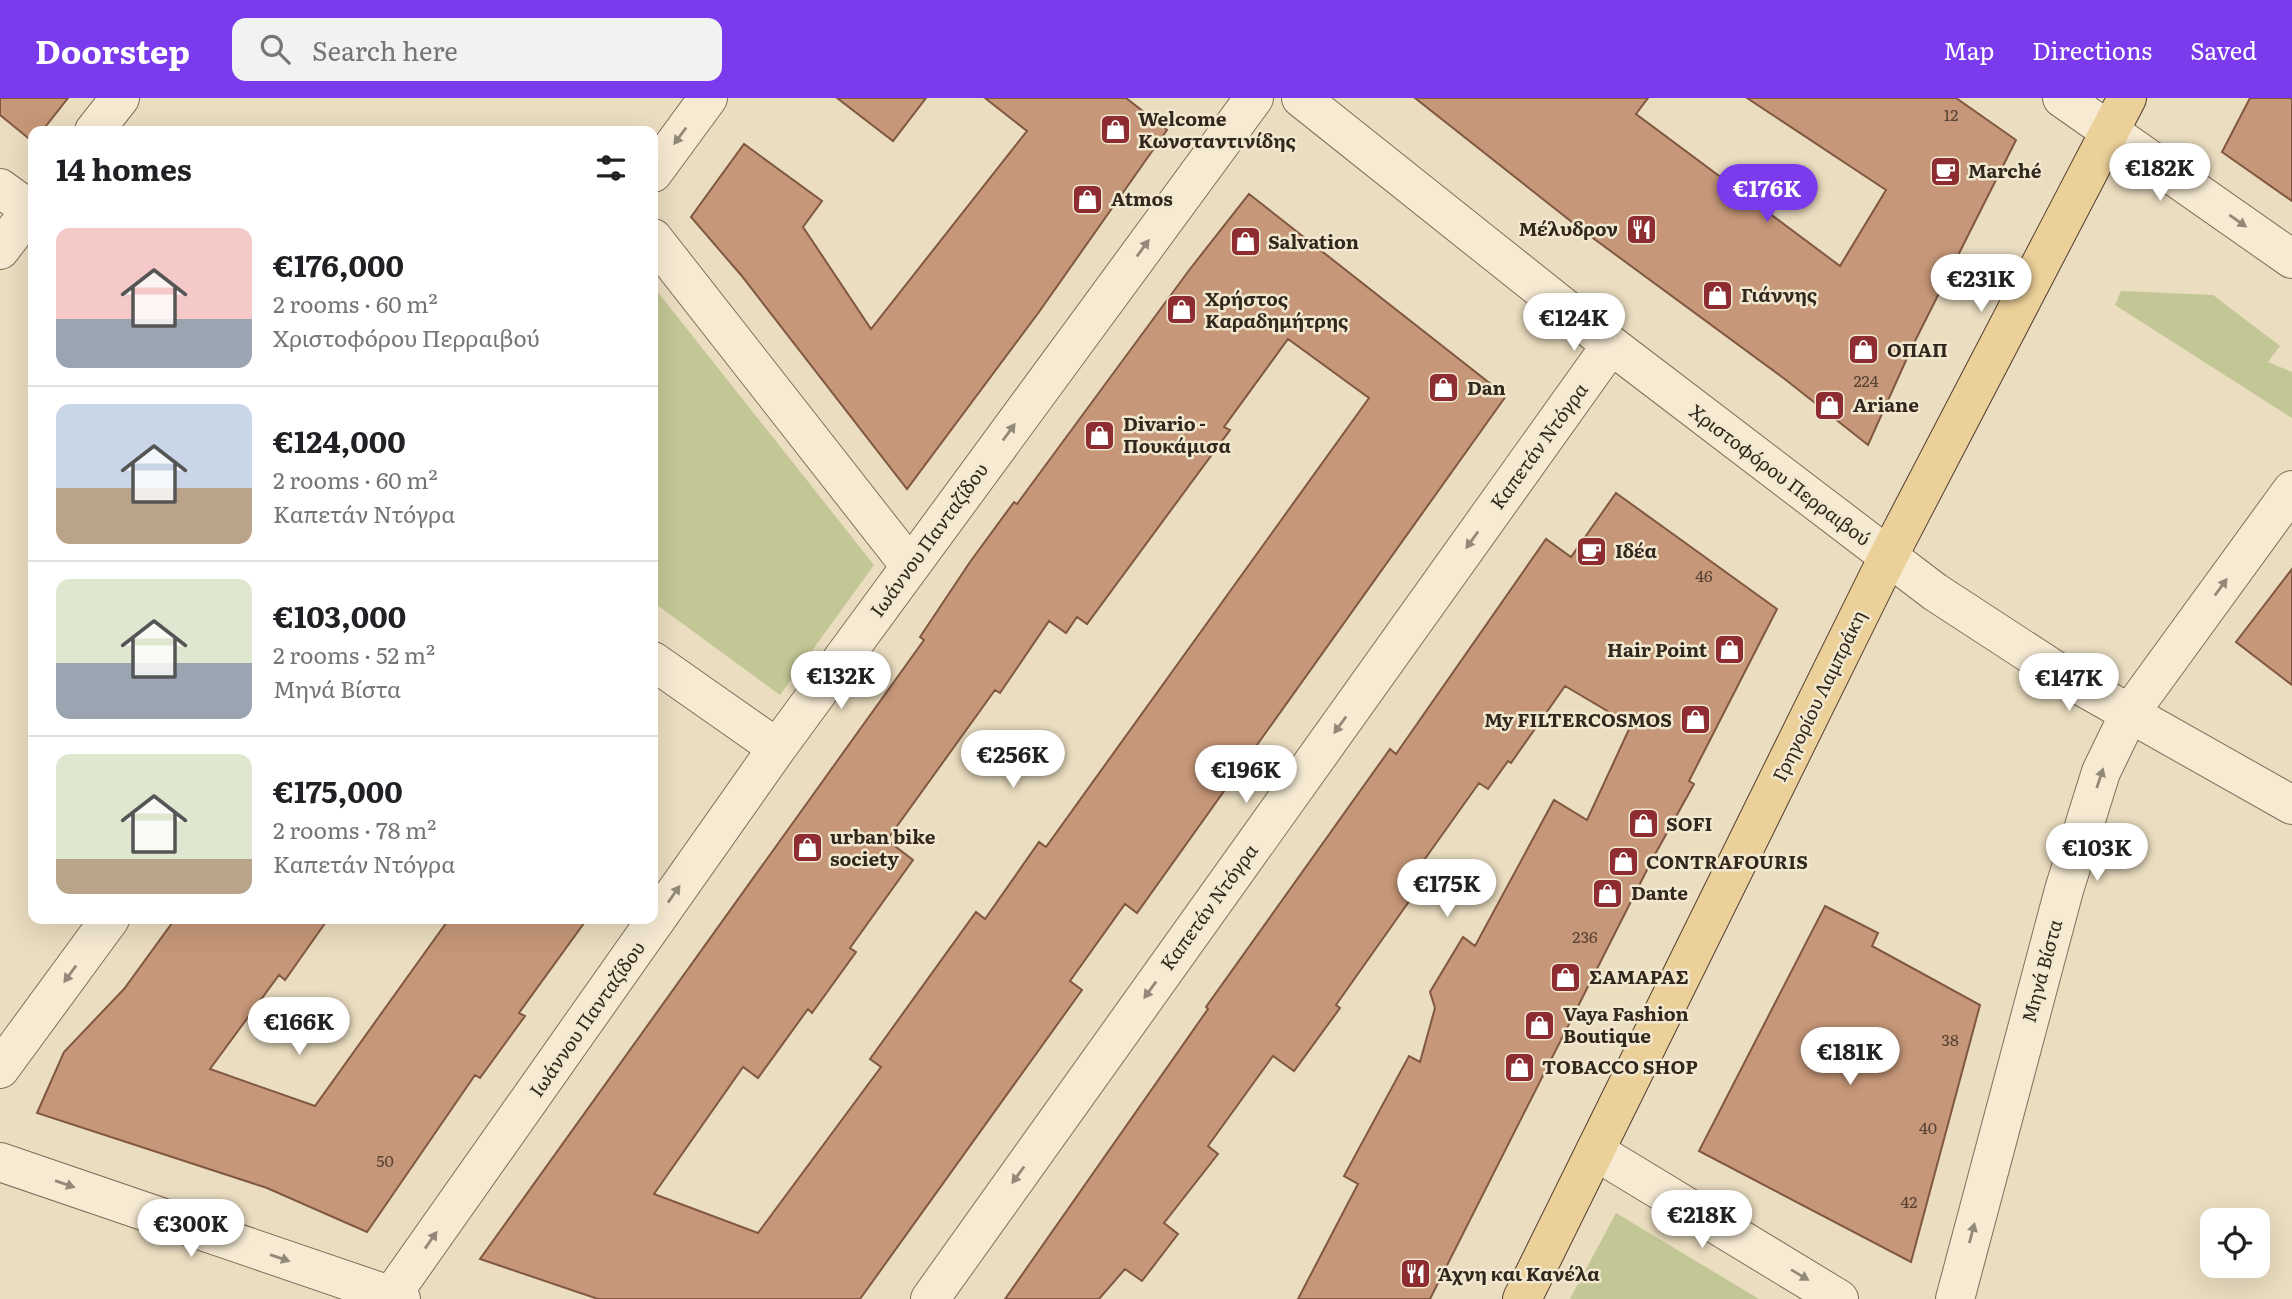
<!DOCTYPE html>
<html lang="en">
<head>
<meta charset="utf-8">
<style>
  :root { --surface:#fff; --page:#f2f2f2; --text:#202124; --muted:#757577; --line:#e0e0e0; --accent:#7c3aed }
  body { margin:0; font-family:Literata,serif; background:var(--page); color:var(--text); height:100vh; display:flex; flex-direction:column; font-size:26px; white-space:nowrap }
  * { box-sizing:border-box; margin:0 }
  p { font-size:23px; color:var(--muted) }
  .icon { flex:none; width:38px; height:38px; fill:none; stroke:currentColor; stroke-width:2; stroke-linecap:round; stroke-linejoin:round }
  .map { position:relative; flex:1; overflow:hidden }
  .details { position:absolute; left:28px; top:28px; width:630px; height:798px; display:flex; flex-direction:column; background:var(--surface); border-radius:14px; box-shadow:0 7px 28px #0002 }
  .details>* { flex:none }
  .tools { position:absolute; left:2200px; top:1110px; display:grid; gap:14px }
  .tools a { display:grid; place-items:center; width:70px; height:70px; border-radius:14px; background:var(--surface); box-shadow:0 7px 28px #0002; font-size:35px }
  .price { position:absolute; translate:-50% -60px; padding:0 16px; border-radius:24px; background:#fff; color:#222; font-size:23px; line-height:46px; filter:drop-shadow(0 2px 4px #0008) }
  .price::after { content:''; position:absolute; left:50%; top:42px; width:21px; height:16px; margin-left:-10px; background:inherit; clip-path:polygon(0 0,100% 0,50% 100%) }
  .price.active { background:var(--accent); color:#fff }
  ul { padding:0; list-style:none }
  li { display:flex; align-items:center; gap:21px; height:175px; padding:0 28px }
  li+li { border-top:2px solid var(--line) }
  li span { display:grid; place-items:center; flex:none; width:196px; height:140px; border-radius:14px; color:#555 }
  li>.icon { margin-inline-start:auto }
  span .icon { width:84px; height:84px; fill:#fffc; stroke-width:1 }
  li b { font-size:30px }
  h2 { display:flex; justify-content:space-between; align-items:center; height:84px; padding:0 28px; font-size:30px }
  header { display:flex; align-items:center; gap:42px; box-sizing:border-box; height:98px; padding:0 35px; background:var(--accent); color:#fff }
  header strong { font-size:33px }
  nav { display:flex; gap:38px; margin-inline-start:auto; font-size:24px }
  .search { width:490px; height:63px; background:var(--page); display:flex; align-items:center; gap:18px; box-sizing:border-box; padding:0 24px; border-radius:14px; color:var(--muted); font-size:26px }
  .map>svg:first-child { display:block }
  .green { fill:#c3c795 }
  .building { fill:#c69778; stroke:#805841; stroke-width:2; fill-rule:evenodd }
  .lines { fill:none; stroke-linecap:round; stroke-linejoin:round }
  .minor-casing { stroke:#826e59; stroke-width:40 }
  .major-casing { stroke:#503d2e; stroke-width:40 }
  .minor { stroke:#f6ead3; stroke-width:38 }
  .major { stroke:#ecd099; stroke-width:38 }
  .oneway { fill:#948878 }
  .labels { text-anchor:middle; stroke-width:5; stroke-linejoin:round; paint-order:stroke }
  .number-label { font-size:16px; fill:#584334 }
  .poi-label { font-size:19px; font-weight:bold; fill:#33271d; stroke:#f2e7cf; text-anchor:start }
  .street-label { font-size:19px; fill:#33271d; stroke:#f2e7cf }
</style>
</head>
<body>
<header>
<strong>Doorstep</strong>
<div class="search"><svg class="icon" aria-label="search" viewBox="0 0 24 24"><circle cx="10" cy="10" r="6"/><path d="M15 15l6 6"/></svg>Search here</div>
<nav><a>Map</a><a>Directions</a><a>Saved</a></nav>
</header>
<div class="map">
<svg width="2292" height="1201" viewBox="0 0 2292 1201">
  <rect width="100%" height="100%" fill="#eaddc0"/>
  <!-- green -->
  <path class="green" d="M653,188L874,467L780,597L653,504Z
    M2121,193L2213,197L2280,248L2268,264L2292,274V320L2115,207Z
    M1616,1115L1759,1201H1570Z"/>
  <!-- building -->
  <path class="building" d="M0,0H68L42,33H33V44L0,17Z
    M837,0H926L893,43Z
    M985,0H1126L1167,32L1039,214L907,391L741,177L691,119L744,46L822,103L803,129L871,231L1027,33Z
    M1415,0H1648L1636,16L1840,168L1886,92L1747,0H1956L2016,42L1912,249L1868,347L1786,282L1582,132Z
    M2250,0H2292V103L2222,54Z
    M1249,96L1506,298L1137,815L1125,806L1070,883L1082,892L860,1201H598L480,1161L924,542L920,539L970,464L1014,404L1017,406L1190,171ZM1288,241L1369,300L1046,749L1039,744L985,821L976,814L870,961L881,969L758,1135L654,1096L743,969L758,980L808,911L812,915L856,854L850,850L913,762L887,742L995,592L1000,595L1049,523L1066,535L1077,519L1087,526L1230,332L1224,329Z
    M1616,395L1777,511L1689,683L1694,686L1653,760L1430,1201H1298L1358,1086L1344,1078L1409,958L1420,964L1435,910L1430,894L1463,839L1475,848L1554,702L1587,722L1631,627L1565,588L1511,665L1508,663L1488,691L1479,685L1417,772L1402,796L1410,802L1336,907L1340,910L1294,973L1273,958L1208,1048L1218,1056L1164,1125L1178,1136L1142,1183L1125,1171L1099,1201H1005L1208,911L1206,909L1390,651L1396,656L1546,441L1571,459Z
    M2292,471V587L2236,544Z
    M1825,808L1878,835L1872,848L1980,907L1911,1164L1699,1053Z
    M175,821H328L285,882L279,877L210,971L315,1008L449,821H587L519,915L525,918L480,980L475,977L367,1134L267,1090L37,1015L64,954L124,891Z"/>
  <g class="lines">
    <defs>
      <path id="minor" d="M1301,0L1611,247L1935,494L2067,580L2292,707
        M2062,0L2292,161
        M94,33L120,0
        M653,75L708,0
        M0,90L33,114
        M653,140L910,468
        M0,152L33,109
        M653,563L777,650
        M0,971L110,821
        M1595,1053L1839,1201
        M0,1064L401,1201
        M391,1198L777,650L1254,0
        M930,1201L1611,247
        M1955,1201L2064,792L2101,674L2129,616L2292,392"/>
      <path id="major" d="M1522,1201L1888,459L2127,0"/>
    </defs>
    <!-- minor casing -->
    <use href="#minor" class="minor-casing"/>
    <!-- major casing -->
    <use href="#major" class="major-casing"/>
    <!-- minor -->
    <use href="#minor" class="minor"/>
    <!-- major -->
    <use href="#major" class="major"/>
  </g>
  <!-- one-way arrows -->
  <defs><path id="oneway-solid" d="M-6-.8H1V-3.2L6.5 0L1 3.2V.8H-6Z" transform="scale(1.75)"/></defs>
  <g class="oneway">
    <use href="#oneway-solid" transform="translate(680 38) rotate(126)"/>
    <use href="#oneway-solid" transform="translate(2238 123) rotate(35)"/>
    <use href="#oneway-solid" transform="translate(1143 150) rotate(-54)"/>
    <use href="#oneway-solid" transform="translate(1009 334) rotate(-54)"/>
    <use href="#oneway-solid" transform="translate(1472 442) rotate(126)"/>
    <use href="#oneway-solid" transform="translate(2221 489) rotate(-54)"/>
    <use href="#oneway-solid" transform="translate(1340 627) rotate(126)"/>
    <use href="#oneway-solid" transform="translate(2100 680) rotate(-72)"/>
    <use href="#oneway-solid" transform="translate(674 796) rotate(-55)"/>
    <use href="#oneway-solid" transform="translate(70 876) rotate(126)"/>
    <use href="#oneway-solid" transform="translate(1150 892) rotate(126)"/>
    <use href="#oneway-solid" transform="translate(1018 1077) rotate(126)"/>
    <use href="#oneway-solid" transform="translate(65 1086) rotate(19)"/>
    <use href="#oneway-solid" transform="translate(1972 1135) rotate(-75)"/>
    <use href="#oneway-solid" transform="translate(431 1142) rotate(-55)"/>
    <use href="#oneway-solid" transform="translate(280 1160) rotate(19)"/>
    <use href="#oneway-solid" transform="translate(1800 1177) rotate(31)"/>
  </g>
  <!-- icons -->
  <defs>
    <symbol id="shop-square" viewBox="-11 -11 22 22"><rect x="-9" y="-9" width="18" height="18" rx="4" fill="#8d2d31" stroke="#f2e7cf"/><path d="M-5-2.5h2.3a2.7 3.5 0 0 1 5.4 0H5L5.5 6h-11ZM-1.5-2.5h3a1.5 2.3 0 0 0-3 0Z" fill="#fff"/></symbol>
    <symbol id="cafe-square" viewBox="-11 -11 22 22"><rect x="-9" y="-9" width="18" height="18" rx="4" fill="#8d2d31" stroke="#f2e7cf"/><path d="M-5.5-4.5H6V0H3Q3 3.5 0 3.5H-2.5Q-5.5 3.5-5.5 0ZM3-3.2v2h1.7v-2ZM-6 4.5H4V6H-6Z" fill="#fff"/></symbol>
    <symbol id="restaurant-square" viewBox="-11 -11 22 22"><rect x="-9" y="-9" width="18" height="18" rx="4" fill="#8d2d31" stroke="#f2e7cf"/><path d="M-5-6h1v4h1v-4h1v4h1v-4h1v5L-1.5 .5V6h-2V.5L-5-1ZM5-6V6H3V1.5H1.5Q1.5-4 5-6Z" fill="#fff"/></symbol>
  </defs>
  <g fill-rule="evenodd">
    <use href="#shop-square" x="1098" y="14" width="35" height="35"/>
    <use href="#cafe-square" x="1928" y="56" width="35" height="35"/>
    <use href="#shop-square" x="1070" y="84" width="35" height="35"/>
    <use href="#restaurant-square" x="1624" y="114" width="35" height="35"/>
    <use href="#shop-square" x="1228" y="126" width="35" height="35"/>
    <use href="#shop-square" x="1700" y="180" width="35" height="35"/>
    <use href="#shop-square" x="1164" y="194" width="35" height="35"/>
    <use href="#shop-square" x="1846" y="234" width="35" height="35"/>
    <use href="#shop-square" x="1426" y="272" width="35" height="35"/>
    <use href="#shop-square" x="1812" y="290" width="35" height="35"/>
    <use href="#shop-square" x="1082" y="320" width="35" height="35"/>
    <use href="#cafe-square" x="1574" y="436" width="35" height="35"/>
    <use href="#shop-square" x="1712" y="534" width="35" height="35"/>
    <use href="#shop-square" x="1678" y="604" width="35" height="35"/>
    <use href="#shop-square" x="1626" y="708" width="35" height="35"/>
    <use href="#shop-square" x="790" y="732" width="35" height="35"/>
    <use href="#shop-square" x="1606" y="746" width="35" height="35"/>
    <use href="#shop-square" x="1590" y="778" width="35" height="35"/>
    <use href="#shop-square" x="1548" y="862" width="35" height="35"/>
    <use href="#shop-square" x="1522" y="910" width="35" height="35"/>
    <use href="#shop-square" x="1502" y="952" width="35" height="35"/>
    <use href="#restaurant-square" x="1398" y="1158" width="35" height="35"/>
  </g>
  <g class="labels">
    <!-- number labels -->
    <g class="number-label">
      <text x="1951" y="23">12</text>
      <text x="1866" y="289">224</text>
      <text x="1704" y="484">46</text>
      <text x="1585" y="845">236</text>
      <text x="1950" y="948">38</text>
      <text x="1928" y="1036">40</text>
      <text x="385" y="1069">50</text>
      <text x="1909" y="1110">42</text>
    </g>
    <!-- poi labels -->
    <g class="poi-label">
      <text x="1138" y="28">Welcome<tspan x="1138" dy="22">Κωνσταντινίδης</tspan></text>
      <text x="1968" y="80">Marché</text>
      <text x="1111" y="108">Atmos</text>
      <text x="1618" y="138" text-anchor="end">Μέλυδρον</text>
      <text x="1268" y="151">Salvation</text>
      <text x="1741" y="204">Γιάννης</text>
      <text x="1205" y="208">Χρήστος<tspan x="1205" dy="22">Καραδημήτρης</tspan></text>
      <text x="1887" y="259">ΟΠΑΠ</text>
      <text x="1467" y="297">Dan</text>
      <text x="1853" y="314">Ariane</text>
      <text x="1123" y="333">Divario -<tspan x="1123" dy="22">Πουκάμισα</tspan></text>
      <text x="1615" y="460">Ιδέα</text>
      <text x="1707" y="559" text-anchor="end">Hair Point</text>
      <text x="1672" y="629" text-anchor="end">My FILTERCOSMOS</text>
      <text x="1666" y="733">SOFI</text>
      <text x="830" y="746">urban bike<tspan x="830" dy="22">society</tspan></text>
      <text x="1646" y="771">CONTRAFOURIS</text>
      <text x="1631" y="802">Dante</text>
      <text x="1589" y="886">ΣΑΜΑΡΑΣ</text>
      <text x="1563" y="923">Vaya Fashion<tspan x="1563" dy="22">Boutique</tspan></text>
      <text x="1542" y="976">TOBACCO SHOP</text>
      <text x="1438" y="1183">Άχνη και Κανέλα</text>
    </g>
    <!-- street labels -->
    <g class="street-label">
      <text transform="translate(1539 348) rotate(-54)" y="7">Καπετάν Ντόγρα</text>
      <text transform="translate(1780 377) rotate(37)" y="7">Χριστοφόρου Περραιβού</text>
      <text transform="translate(929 442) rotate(-54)" y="7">Ιωάννου Πανταζίδου</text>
      <text transform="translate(1819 598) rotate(-64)" y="7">Γρηγορίου Λαμπράκη</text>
      <text transform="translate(1209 809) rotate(-54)" y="7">Καπετάν Ντόγρα</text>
      <text transform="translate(2042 873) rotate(-75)" y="7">Μηνά Βίστα</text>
      <text transform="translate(587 921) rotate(-55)" y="7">Ιωάννου Πανταζίδου</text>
    </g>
  </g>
</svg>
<div class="tools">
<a><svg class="icon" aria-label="locate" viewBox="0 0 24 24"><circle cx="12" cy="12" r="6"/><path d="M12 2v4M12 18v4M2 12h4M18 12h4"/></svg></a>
</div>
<b class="price" style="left:2160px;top:105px">€182K</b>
<b class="price active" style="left:1767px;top:126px">€176K</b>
<b class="price" style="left:1981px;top:216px">€231K</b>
<b class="price" style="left:1574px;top:255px">€124K</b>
<b class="price" style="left:841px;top:613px">€132K</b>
<b class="price" style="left:2069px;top:615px">€147K</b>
<b class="price" style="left:1013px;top:692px">€256K</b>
<b class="price" style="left:1246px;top:707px">€196K</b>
<b class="price" style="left:2097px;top:785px">€103K</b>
<b class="price" style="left:1447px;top:821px">€175K</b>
<b class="price" style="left:299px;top:959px">€166K</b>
<b class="price" style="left:1850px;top:989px">€181K</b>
<b class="price" style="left:1702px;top:1152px">€218K</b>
<b class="price" style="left:191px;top:1161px">€300K</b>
<section class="details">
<h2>14 homes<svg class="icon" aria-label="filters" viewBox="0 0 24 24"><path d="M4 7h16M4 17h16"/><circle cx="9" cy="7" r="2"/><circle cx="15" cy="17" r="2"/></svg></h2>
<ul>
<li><span style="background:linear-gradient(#f6c9c9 65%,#9aa5b1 0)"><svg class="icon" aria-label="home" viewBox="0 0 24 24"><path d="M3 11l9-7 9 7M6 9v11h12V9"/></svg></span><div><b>€176,000</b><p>2 rooms · 60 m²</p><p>Χριστοφόρου Περραιβού</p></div></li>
<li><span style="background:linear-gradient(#c9d6e8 60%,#b9a48a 0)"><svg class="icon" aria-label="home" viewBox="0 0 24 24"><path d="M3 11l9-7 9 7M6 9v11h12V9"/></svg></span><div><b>€124,000</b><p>2 rooms · 60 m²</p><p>Καπετάν Ντόγρα</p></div></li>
<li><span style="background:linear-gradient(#dfe7d0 60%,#9aa5b1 0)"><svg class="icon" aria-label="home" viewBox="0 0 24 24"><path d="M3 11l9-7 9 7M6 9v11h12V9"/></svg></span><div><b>€103,000</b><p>2 rooms · 52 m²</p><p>Μηνά Βίστα</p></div></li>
<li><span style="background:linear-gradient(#dfe7d0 75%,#b9a48a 0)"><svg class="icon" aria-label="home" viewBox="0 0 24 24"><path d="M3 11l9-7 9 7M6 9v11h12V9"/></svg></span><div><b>€175,000</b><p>2 rooms · 78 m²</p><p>Καπετάν Ντόγρα</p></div></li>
</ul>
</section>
</div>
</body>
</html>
